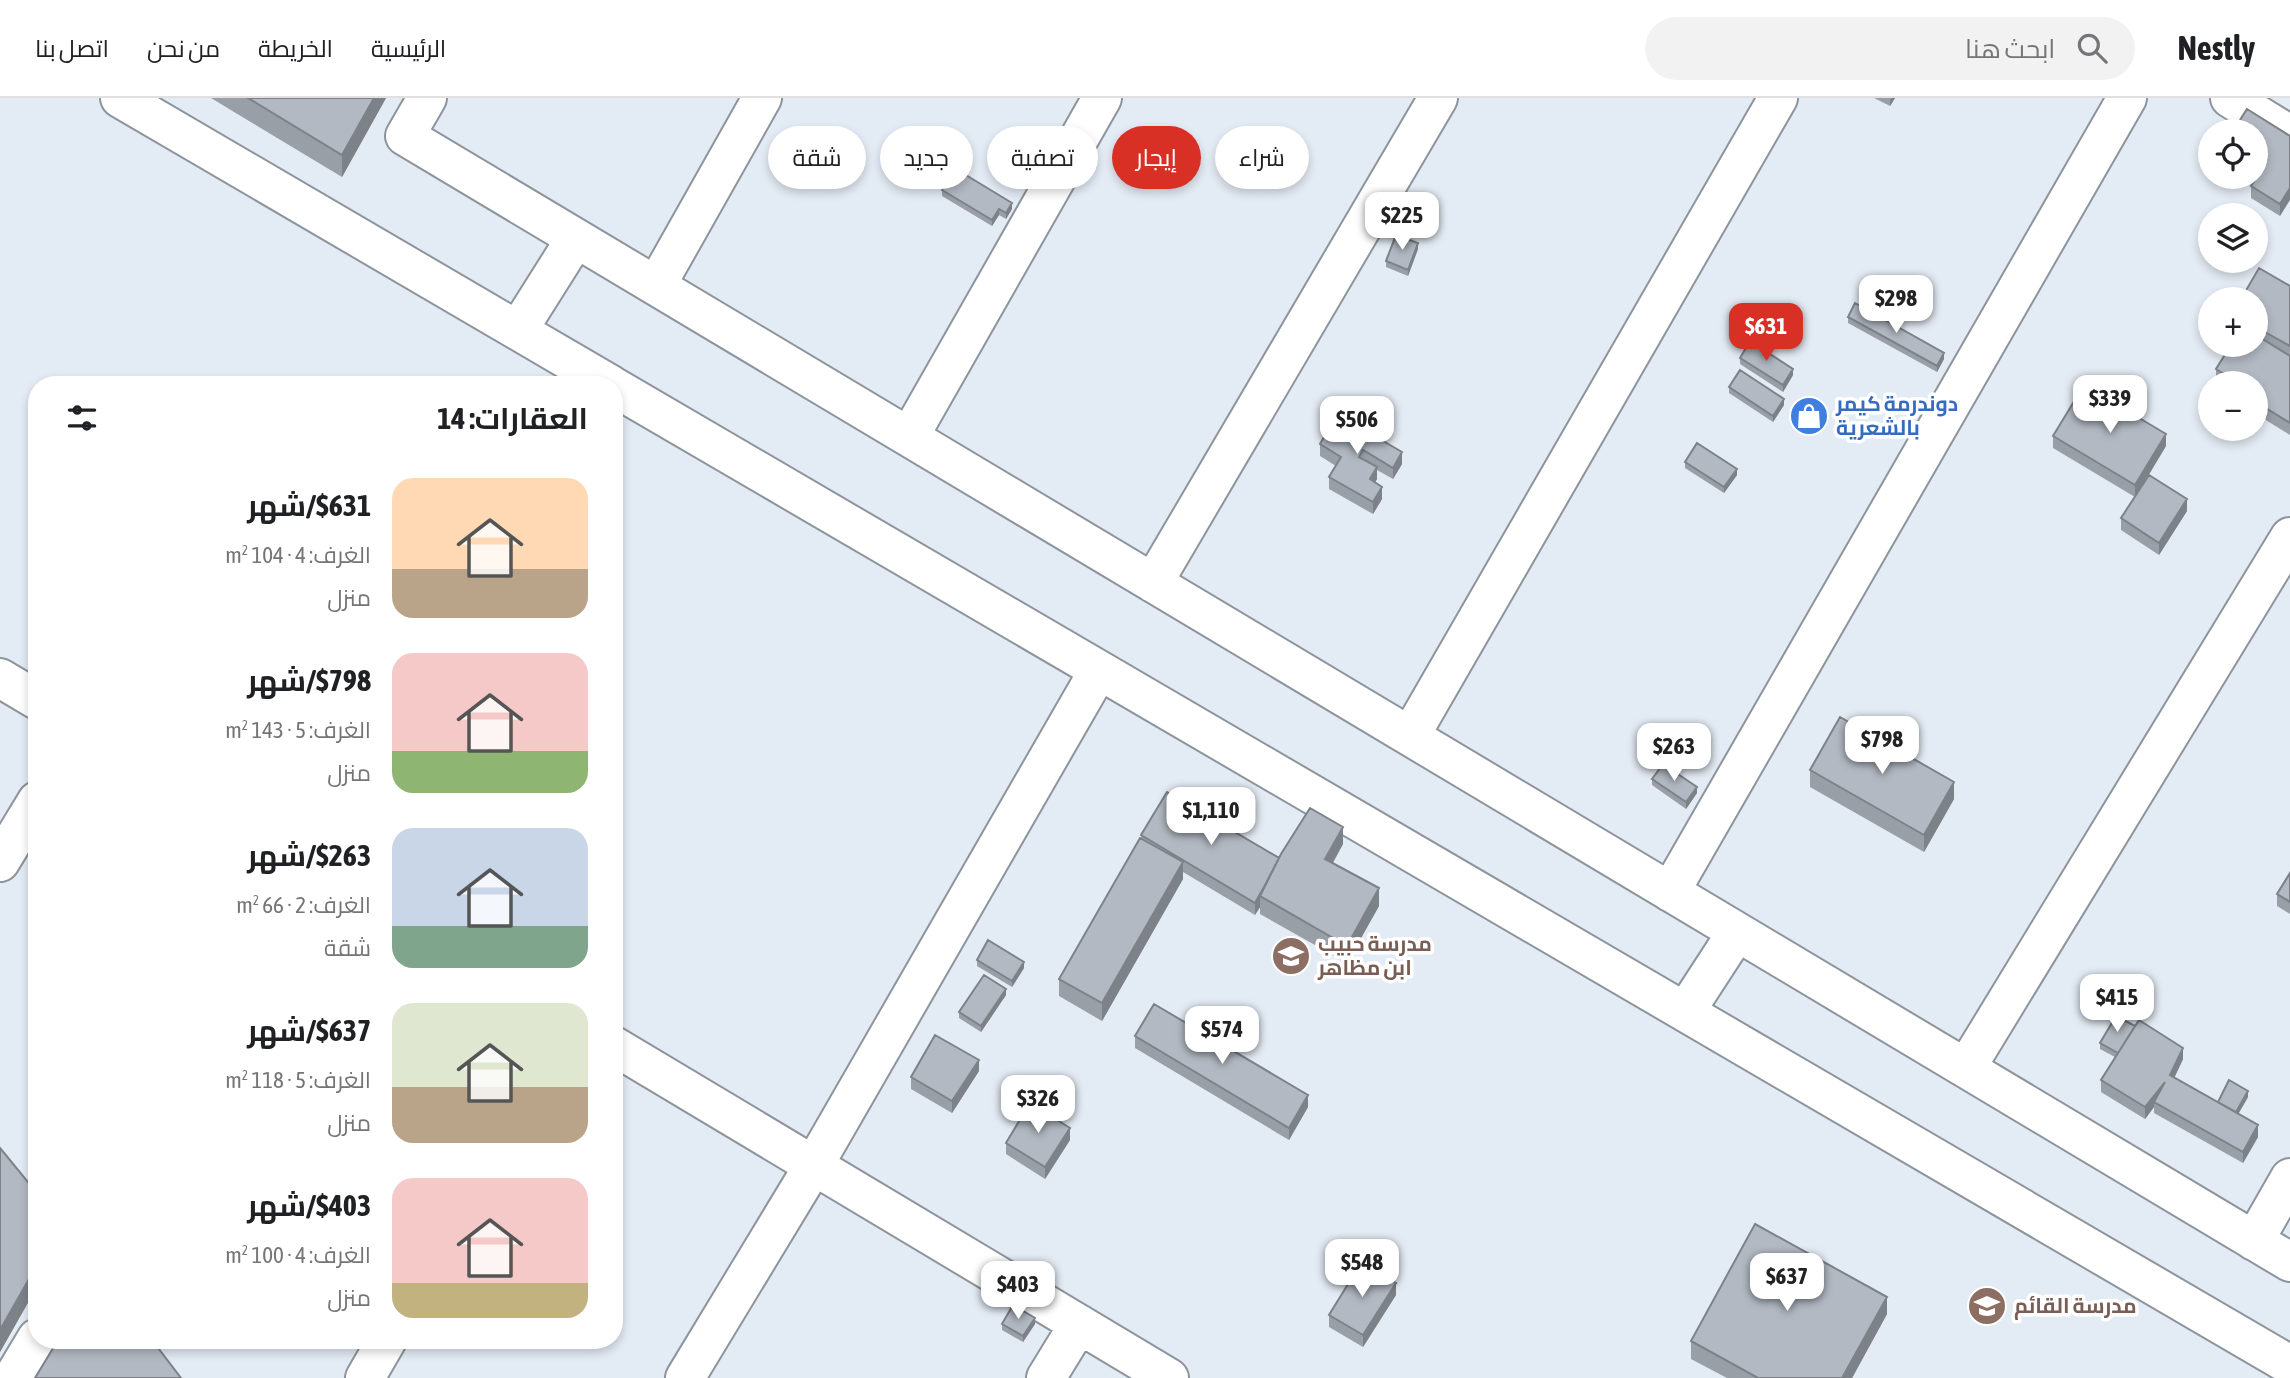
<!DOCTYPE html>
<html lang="ar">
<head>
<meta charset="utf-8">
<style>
  :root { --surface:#fff; --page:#f2f2f2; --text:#202124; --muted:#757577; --line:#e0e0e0; --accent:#d93025 }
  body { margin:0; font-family:"Asap Condensed",Cairo,sans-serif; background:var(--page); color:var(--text); direction:rtl; height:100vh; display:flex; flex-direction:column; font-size:26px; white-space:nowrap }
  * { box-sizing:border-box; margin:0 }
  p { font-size:23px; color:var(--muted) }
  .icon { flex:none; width:38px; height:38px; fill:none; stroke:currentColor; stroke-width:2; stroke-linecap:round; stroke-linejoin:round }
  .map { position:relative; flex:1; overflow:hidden; direction:ltr }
  .panel { position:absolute; left:28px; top:278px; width:595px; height:973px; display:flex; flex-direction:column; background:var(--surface); border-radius:28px; box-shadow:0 4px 10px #0003; direction:rtl }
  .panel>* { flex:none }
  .hud { position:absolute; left:644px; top:28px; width:665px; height:63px; direction:rtl; display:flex; gap:14px }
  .fabs { position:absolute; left:2198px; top:21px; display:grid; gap:14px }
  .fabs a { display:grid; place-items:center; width:70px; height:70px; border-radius:50%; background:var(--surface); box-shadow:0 4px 10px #0003; font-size:35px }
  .price { position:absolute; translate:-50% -60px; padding:0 16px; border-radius:14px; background:#fff; color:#222; font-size:23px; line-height:46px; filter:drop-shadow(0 2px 4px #0008) }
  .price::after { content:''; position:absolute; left:50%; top:42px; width:21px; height:16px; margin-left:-10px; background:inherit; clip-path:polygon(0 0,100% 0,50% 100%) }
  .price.selected { background:var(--accent); color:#fff }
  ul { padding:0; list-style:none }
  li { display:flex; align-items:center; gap:21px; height:175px; padding:0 35px }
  li span { display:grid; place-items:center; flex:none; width:196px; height:140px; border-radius:21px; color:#555 }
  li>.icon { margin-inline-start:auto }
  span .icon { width:84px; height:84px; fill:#fffc; stroke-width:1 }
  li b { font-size:30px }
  h2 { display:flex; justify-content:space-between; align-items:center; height:84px; padding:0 35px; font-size:30px }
  .chip { padding:0 24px; border-radius:32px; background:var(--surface); box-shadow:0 4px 10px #0003; font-size:24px; line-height:63px }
  .chip.selected { background:var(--accent); color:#fff }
  header { display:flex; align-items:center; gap:42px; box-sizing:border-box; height:98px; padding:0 35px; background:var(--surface); border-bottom:2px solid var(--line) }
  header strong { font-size:33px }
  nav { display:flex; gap:38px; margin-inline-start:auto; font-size:24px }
  .search { width:490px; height:63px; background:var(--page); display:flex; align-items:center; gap:18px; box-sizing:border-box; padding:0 24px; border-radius:38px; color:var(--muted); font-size:26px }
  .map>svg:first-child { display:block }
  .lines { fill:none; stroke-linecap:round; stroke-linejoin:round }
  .street-casing { stroke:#8d949c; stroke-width:42 }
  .street { stroke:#fff; stroke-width:38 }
  .wall { fill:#999fa7 }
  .shaded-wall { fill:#7d8288 }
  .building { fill:#b2b9c2; stroke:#7d8288; stroke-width:2 }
  .labels { text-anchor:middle; stroke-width:7; stroke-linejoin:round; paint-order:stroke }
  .shop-label { font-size:21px; font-weight:bold; fill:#366cbe; stroke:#fff; text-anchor:start }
  .education-label { font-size:21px; font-weight:bold; fill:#785e54; stroke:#fff; text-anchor:start }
</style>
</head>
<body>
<header>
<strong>Nestly</strong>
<div class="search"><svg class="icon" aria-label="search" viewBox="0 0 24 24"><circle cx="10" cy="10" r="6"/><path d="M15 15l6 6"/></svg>ابحث هنا</div>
<nav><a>الرئيسية</a><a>الخريطة</a><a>من نحن</a><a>اتصل بنا</a></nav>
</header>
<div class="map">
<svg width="2290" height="1280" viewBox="0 0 2290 1280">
  <rect width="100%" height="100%" fill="#e3ebf4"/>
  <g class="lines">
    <defs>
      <path id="street" d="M120,0L611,287
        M427,0L405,38L2290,1164
        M2230,0L2290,37
        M656,188L762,0
        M518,232L576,140
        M614,289L2290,1267
        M909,339L1102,0
        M1153,485L1438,0
        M0,580L37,602
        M1410,638L1778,0
        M0,764L37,703
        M1670,794L2127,0
        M1685,914L1737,834
        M614,948L1169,1280
        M1966,970L2290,439
        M2254,1143L2290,1080
        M13,1280L37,1240
        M365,1280L387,1242
        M685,1280L814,1067L1099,572
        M1046,1280L1079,1226"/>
    </defs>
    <!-- street casing -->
    <use href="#street" class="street-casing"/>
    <!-- street -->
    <use href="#street" class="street"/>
  </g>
  <!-- wall -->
  <path class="wall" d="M211,0H386L342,79Z
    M1874,0H1895L1890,8Z
    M2256,33L2290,38L2280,118L2251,100V88L2262,70L2256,66Z
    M942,92L1012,111L1006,121L999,117L992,128L942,98Z
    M1418,151L1408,178L1386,169V163Z
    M2290,188V337L2256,316V285H2220L2216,283V271L2256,247V201Z
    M1848,219L1944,261L1937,274L1848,225Z
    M1740,260L1793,277L1783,294L1740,266Z
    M1729,289L1784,307L1773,324L1729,295Z
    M1337,316L1402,366L1393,381L1377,372V381L1375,384L1382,401L1373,416L1329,391V379L1336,368L1320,358V346Z
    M2053,338L2166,348L2143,387L2187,413L2159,457L2121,432V420L2135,399L2053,350Z
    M1685,364L1737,377L1724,395L1685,370Z
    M1810,672L1954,701L1924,754L1810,689Z
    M1652,681L1697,695L1686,711L1652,687Z
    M1141,737L1279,760L1343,746L1333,765L1379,808L1347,865L1260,816V809L1255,817L1183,774V781L1102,923L1059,898V881L1141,741Z
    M2290,775V816L2277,808V796Z
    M977,862L1024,870L1012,889L977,868Z
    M1006,897L981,934L959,920V914Z
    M1135,938L1308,1009L1289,1042L1135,950Z
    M2100,945L2183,961L2174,980L2218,1004L2248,999L2238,1016L2258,1039L2243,1065L2154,1015V1009L2145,1021L2101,994V982L2115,959L2100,951Z
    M979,973L952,1015L911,991V979Z
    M1070,1042L1045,1081L1006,1056V1045Z
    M0,1050L37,1095V1195L34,1194L0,1254Z
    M1396,1197L1363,1249L1329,1229V1217Z
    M1887,1216L1852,1280H1727L1691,1261V1243Z
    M1002,1226H1035L1023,1244L1002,1232Z"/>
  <!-- shaded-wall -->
  <path class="shaded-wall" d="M374,0H386L342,79V57Z
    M1892,0H1895L1890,8V2Z
    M2290,90V102L2280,118V106Z
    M1012,105V111L1006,121V115Z
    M999,111V117L992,128V122Z
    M1418,145V151L1408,178V172Z
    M1944,255V261L1937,274V268Z
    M1793,271V277L1783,294V287Z
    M1784,301V307L1773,324V318Z
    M2166,336V348L2135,399V387Z
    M1402,354V366L1393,381V370Z
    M1377,369V381L1370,393V381Z
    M1737,371V377L1724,395V389Z
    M1382,389V401L1373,416V404Z
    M2187,401V413L2159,457V445Z
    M1954,684V701L1924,754V737Z
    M1697,689V695L1686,711V704Z
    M1343,729V746L1325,778V761Z
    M1281,761L1260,798V809L1255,817V805Z
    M1183,764V781L1102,923V905Z
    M1379,790V808L1347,865V848Z
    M1024,864V870L1012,889V883Z
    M1006,891V897L981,934V928Z
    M2183,950V961L2170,989V977Z
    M979,962V973L952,1015V1003Z
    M2165,984L2154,1004V1009L2145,1021V1009Z
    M2248,993V999L2236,1020V1014Z
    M1308,997V1009L1289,1042V1030Z
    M2258,1027V1039L2243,1065V1054Z
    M1070,1030V1042L1045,1081V1069Z
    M37,1167V1189L34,1188V1194L0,1254V1232Z
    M1396,1185V1197L1363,1249V1237Z
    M1887,1199V1216L1852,1280H1842Z
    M1035,1220V1226L1023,1244V1238Z"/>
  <!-- building -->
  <path class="building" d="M248,0H374L342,57Z
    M2247,11L2290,38V90L2280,106L2251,88L2267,62L2256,54V33H2233Z
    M956,71L1012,105L1006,115L999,111L992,122L942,92Z
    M1396,137L1418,145L1408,172L1386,163Z
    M2259,170L2290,188V248L2256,229V201H2241Z
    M1855,205L1944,255L1937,268L1848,219Z
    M2256,237L2290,258V325L2256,304V285H2239L2216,271L2231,247H2256Z
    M1750,243L1793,271L1783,287L1740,260Z
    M1740,272L1784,301L1773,318L1729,289Z
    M2084,287L2166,336L2135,387L2053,338Z
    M1337,316L1402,354L1393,370L1363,352L1359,359L1377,369L1370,381L1382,389L1373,404L1329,379L1341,359L1320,346Z
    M1697,345L1737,371L1724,389L1685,364Z
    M2149,377L2187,401L2159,445L2121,420Z
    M1840,619L1954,684L1924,737L1810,672Z
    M1663,666L1697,689L1686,704L1652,681Z
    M1167,694L1279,760L1264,789L1255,805L1141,737Z
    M1310,710L1343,729L1325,761L1379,790L1347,848L1260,798L1281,756Z
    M1140,740L1183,764L1102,905L1059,881Z
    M2290,775V804L2277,796Z
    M988,842L1024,864L1012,883L977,862Z
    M984,877L1006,891L981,928L959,914Z
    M1154,906L1308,997L1289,1030L1135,938Z
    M2116,918L2135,928L2118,955L2100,945Z
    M2139,922L2183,950L2170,977L2258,1027L2243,1054L2154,1004L2165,984L2145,1009L2101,982Z
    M935,937L979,962L952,1003L911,979Z
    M2229,982L2248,993L2236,1014L2218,1004Z
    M1030,1005L1070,1030L1045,1069L1006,1045Z
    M0,1050L37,1095V1167L0,1232Z
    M1755,1126L1887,1199L1842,1280H1758L1691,1243Z
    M1361,1165L1396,1185L1363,1237L1329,1217Z
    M1013,1207L1035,1220L1023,1238L1002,1226Z
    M58,1242H152L181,1280H35Z"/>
  <!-- icons -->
  <defs>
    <symbol id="shop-disc" viewBox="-11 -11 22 22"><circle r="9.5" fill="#3f7fe0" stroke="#fff"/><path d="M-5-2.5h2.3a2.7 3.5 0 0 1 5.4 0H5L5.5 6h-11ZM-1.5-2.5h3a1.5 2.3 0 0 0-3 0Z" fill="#fff"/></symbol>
    <symbol id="school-disc" viewBox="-11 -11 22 22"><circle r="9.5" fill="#8d6e63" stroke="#fff"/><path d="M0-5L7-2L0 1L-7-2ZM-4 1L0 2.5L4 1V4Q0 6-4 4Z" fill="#fff"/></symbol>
  </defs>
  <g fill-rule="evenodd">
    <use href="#shop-disc" x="1787" y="296" width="44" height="44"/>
    <use href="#school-disc" x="1269" y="836" width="44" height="44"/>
    <use href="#school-disc" x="1965" y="1186" width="44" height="44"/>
  </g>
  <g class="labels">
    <!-- shop labels -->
    <g class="shop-label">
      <text x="1836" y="313">دوندرمة كيمر<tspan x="1836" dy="24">بالشعرية</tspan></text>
    </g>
    <!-- education labels -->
    <g class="education-label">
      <text x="1318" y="853">مدرسة حبيب<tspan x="1318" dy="24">ابن مظاهر</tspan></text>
      <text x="2014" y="1215">مدرسة القائم</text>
    </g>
  </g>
</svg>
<div class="fabs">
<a><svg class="icon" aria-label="locate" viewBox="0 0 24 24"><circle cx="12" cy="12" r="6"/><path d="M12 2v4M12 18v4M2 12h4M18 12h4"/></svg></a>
<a><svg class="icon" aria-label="layers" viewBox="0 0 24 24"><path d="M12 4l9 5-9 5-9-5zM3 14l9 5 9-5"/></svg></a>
<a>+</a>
<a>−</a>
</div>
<b class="price" style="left:1402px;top:154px">$225</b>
<b class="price" style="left:1896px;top:237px">$298</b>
<b class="price selected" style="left:1766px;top:265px">$631</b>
<b class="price" style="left:2110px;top:337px">$339</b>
<b class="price" style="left:1357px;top:358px">$506</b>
<b class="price" style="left:1882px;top:678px">$798</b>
<b class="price" style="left:1674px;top:685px">$263</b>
<b class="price" style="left:1211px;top:749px">$1,110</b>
<b class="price" style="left:2117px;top:936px">$415</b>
<b class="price" style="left:1222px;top:968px">$574</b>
<b class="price" style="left:1038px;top:1037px">$326</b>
<b class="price" style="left:1362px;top:1201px">$548</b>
<b class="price" style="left:1787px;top:1215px">$637</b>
<b class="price" style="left:1018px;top:1223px">$403</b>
<div class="hud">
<a class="chip">شراء</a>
<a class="chip selected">إيجار</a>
<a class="chip">تصفية</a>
<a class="chip">جديد</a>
<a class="chip">شقة</a>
</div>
<section class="panel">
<h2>العقارات: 14<svg class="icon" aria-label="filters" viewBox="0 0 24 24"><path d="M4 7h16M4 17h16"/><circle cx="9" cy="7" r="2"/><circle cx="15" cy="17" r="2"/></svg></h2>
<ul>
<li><span style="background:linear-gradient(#ffd9b3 65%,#b9a48a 0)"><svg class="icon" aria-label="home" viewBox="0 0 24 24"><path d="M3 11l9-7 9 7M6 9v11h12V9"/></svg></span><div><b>$631/شهر</b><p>الغرف: 4 · 104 m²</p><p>منزل</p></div></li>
<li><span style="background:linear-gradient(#f6c9c9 70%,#8fb573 0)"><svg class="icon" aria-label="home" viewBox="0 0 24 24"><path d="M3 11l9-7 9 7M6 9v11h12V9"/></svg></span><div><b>$798/شهر</b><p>الغرف: 5 · 143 m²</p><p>منزل</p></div></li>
<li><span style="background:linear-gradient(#c9d6e8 70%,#7fa58c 0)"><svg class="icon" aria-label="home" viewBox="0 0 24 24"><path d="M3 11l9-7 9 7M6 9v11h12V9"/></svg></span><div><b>$263/شهر</b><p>الغرف: 2 · 66 m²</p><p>شقة</p></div></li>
<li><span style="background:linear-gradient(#dfe7d0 60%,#b9a48a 0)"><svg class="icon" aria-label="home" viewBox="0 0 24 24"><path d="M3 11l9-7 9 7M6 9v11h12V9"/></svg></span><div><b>$637/شهر</b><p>الغرف: 5 · 118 m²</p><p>منزل</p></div></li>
<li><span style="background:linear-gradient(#f6c9c9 75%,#c2b280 0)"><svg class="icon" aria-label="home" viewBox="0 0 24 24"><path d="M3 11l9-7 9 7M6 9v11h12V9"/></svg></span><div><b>$403/شهر</b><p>الغرف: 4 · 100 m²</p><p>منزل</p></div></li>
</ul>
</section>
</div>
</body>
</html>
